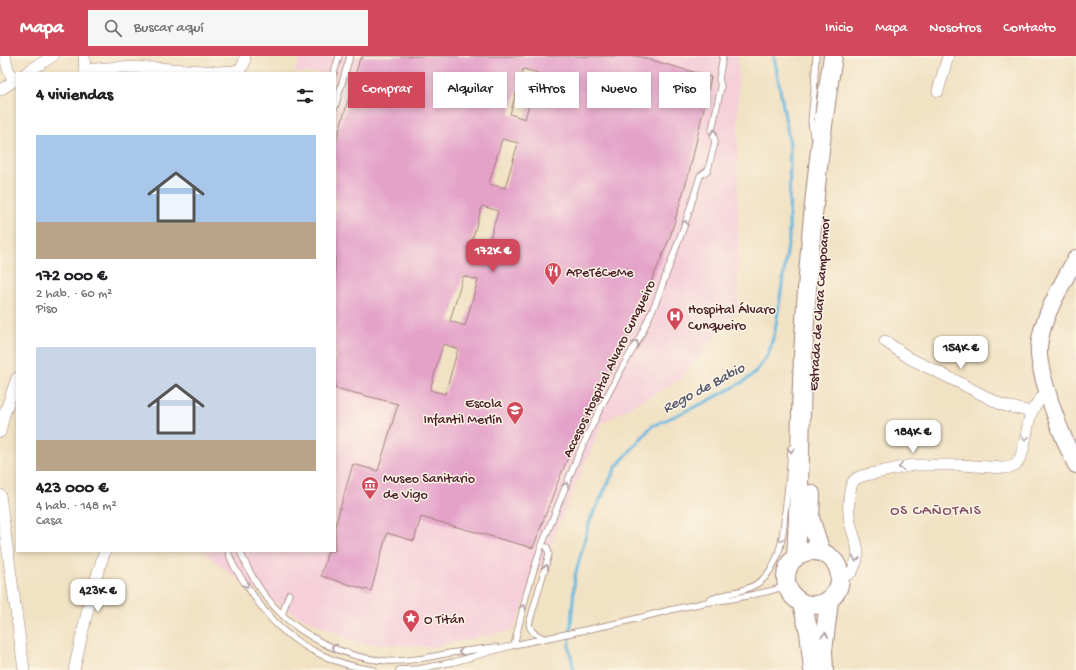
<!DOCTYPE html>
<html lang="es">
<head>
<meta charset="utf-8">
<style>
  :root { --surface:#fff; --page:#f6f6f6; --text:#202124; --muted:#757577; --accent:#d1495b }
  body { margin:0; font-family:"Gochi Hand",sans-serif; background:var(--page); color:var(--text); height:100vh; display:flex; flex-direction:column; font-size:15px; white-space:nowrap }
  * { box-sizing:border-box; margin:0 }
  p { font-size:13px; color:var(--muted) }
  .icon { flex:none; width:22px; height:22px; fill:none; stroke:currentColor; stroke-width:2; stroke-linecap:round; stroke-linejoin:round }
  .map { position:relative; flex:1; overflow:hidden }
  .panel { position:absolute; left:16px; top:16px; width:320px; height:480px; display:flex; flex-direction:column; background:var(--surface); border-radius:0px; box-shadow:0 2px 6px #0003 }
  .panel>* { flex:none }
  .top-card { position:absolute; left:348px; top:16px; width:380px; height:36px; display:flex; gap:8px }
  .price { position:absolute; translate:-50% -34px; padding:0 9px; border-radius:8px; background:#fff; color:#222; font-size:13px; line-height:26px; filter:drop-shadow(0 1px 2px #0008) }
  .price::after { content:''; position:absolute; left:50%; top:24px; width:12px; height:9px; margin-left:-6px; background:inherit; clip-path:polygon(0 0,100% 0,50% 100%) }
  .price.current { background:var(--accent); color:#fff }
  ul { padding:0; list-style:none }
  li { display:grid; align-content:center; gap:8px; height:212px; padding:0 20px }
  li span { display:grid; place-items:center; height:124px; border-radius:0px; color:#555 }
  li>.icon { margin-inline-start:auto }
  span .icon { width:72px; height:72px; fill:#fffc; stroke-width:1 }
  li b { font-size:17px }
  h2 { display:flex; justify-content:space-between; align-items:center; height:48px; padding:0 20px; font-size:17px }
  .tag { padding:0 14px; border-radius:0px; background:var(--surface); box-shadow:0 2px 6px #0003; font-size:14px; line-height:36px }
  .tag.current { background:var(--accent); color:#fff }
  header { display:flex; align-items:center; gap:24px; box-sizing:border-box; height:56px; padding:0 20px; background:var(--accent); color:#fff }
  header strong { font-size:19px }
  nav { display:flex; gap:22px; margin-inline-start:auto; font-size:14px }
  .search { width:280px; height:36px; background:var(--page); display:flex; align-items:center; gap:10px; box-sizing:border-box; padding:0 14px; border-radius:0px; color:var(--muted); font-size:15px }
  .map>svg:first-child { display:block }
  .built { fill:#f5cfda }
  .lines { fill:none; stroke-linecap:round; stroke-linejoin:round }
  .stream { stroke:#64b8e1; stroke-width:3 }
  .building { fill:#e4a2c9; fill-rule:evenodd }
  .lane-casing { stroke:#9e8078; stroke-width:7 }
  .street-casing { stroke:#9e8078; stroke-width:12 }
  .secondary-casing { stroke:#9e8078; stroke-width:18 }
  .primary-casing { stroke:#9e8078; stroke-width:20 }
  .lane { stroke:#fff; stroke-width:5.5 }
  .street { stroke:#fff; stroke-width:11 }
  .secondary { stroke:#fff; stroke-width:16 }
  .primary { stroke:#fff; stroke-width:18 }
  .oneway { stroke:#ae9aa0 }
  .labels { text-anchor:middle; stroke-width:3; stroke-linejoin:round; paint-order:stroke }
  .poi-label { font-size:14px; fill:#4a1f2b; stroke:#fcf5e5; text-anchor:start }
  .street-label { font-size:14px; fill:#4a1f2b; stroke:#fcf5e5 }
  .water-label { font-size:15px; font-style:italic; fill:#53556b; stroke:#fcf5e5 }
  .neighbourhood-label { font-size:15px; letter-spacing:1px; fill:#804d62; stroke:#fcf5e5 }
</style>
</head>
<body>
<header>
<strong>Mapa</strong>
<div class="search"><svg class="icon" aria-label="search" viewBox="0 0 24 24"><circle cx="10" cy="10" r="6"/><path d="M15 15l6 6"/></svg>Buscar aquí</div>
<nav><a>Inicio</a><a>Mapa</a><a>Nosotros</a><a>Contacto</a></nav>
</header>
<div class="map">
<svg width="1076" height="614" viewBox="0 0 1076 614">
  <rect width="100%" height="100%" fill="#fcf5e5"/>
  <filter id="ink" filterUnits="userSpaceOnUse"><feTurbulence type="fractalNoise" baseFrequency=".025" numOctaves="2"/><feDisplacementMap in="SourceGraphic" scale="8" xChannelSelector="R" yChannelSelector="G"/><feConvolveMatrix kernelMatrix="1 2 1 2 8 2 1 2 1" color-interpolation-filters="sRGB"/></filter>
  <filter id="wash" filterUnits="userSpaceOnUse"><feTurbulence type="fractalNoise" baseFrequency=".012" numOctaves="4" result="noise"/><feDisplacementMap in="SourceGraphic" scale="16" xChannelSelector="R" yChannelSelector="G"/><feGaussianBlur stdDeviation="0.9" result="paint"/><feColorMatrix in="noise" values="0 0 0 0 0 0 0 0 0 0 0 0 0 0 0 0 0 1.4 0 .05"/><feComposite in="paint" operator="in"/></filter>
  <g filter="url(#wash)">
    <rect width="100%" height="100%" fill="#f1e2c4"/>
    <!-- built -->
    <path class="built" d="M301,0H394L407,15L360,2L335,90V17H295Z
      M637,0H738V252L681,323L603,366L513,574L433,591L357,587L295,558L232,519L202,495H328L321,520L370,535L387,477L414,485L421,461L533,492L557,428L580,373L620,297L669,184L689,117L711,21Z
      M335,332L399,344L378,415L353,408L335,470Z"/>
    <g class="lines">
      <!-- stream -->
      <path class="stream" d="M574,614L569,591L575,520L590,464L616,411L652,370L706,346L743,326L754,318L768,299L775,275L789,183L790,89L774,0"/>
    </g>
    <g id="blocks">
      <!-- building -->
      <path class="building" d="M362,0H637L711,21L689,117L669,184L620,298L580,373L557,428L533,492L421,461L414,485L387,477L371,535L321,520L328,495H335V470L353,408L378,415L398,348L335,332V90L360,2L362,3ZM523,13L538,17L525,63L510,58ZM502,83L518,87L505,132L489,128ZM482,150L498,155L485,200L469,195ZM463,220L478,224L465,270L450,265ZM443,288L458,293L445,338L430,334Z"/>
    </g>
  </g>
  <g filter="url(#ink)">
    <use href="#blocks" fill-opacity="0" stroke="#9e8078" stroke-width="1"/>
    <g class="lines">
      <defs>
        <path id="lane" d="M334,17L339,0
          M335,51L350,0
          M813,80L811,65L814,36L816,0
          M228,495C230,501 232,507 235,512C239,519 244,526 249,533C257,545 266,558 277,569C302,593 339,610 374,614
          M240,495C247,512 256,528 267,542C295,578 342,602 387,605C408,606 430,601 450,597C465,595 481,593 496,591
          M709,544C726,536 747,537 762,524C769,518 776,505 778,498C783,484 784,470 785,456C788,434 790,413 791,392
          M282,559L289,538
          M543,582C536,578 531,577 529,568L549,498L547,491
          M514,589L527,536L540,494L577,402L598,357L622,312L640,281L656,246L686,165L700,120L708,114L715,86L712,74L721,31L719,23L723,0
          M399,614L418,613L454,606L514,589L623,566L670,554L703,547L732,543L770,535L786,530"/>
        <path id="street" d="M5,0L8,13L14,25
          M84,0L85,17
          M85,14L119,11L155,12L219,16L234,15L240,13L244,8L245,0
          M26,17L53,0
          M0,34L17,23
          M938,35L948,0
          M885,285L909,302L958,326L1002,349L1032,356
          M0,376L3,362L17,322
          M0,439L24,614
          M840,521C843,520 849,519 851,516C853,515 853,513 854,511C863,494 853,482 850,466C848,457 848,434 853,426C856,421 861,420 866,419L913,409H961L1003,412C1007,412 1011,411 1015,409C1026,400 1026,368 1032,355C1036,348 1042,341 1047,335
          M74,614C83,574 91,534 105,495"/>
        <path id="secondary" d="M1076,202C1063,227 1040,264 1039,292C1038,304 1042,317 1045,328C1053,356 1063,383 1076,409"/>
        <path id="primary" d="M811,438L810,462L821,496
          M786 522a27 27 0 1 1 54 0a27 27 0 1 1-54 0Z
          M796,500C800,434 800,367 803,301C808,200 817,100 833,0
          M802,548L809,576L813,614
          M824,614L823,595L829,545"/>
      </defs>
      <!-- lane casing -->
      <use href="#lane" class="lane-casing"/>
      <!-- street casing -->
      <use href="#street" class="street-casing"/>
      <!-- secondary casing -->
      <use href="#secondary" class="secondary-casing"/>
      <!-- primary casing -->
      <use href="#primary" class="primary-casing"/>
      <!-- lane -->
      <use href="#lane" class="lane"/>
      <!-- street -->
      <use href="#street" class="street"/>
      <!-- secondary -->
      <use href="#secondary" class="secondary"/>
      <!-- primary -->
      <use href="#primary" class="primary"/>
    </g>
    <!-- one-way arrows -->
    <defs><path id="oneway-chevron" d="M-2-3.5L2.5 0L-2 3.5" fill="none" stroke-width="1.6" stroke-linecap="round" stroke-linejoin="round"/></defs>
    <g class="oneway">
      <use href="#oneway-chevron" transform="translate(714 76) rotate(-93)"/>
      <use href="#oneway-chevron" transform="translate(685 167) rotate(-71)"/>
      <use href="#oneway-chevron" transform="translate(636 287) rotate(-60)"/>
      <use href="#oneway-chevron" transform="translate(1025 382) rotate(104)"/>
      <use href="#oneway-chevron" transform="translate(791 394) rotate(92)"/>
      <use href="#oneway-chevron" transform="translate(901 411) rotate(170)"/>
      <use href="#oneway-chevron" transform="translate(566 429) rotate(-68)"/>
      <use href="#oneway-chevron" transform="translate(781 483) rotate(103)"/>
      <use href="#oneway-chevron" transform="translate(856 503) rotate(103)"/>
      <use href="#oneway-chevron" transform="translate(546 511) rotate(-74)"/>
      <use href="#oneway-chevron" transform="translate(246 529) rotate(56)"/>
      <use href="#oneway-chevron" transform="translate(523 551) rotate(-76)"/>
      <use href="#oneway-chevron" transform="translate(825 579) rotate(-84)"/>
      <use href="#oneway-chevron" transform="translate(334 591) rotate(-156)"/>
      <use href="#oneway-chevron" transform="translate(461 596) rotate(173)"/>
    </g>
  </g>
  <!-- icons -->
  <defs>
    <symbol id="restaurant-pin" viewBox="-11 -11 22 30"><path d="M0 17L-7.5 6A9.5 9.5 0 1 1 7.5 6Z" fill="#d1495b" stroke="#fcf5e5"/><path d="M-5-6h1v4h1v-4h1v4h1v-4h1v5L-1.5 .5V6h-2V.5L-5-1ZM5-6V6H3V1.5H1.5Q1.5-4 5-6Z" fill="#fff"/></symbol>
    <symbol id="hospital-pin" viewBox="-11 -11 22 30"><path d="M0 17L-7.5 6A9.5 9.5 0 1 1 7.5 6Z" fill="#d1495b" stroke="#fcf5e5"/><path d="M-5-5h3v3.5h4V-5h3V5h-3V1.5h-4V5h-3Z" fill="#fff"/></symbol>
    <symbol id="school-pin" viewBox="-11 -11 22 30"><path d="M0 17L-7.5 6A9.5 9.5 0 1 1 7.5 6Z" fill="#d1495b" stroke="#fcf5e5"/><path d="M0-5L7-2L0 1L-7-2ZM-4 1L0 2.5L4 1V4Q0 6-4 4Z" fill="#fff"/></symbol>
    <symbol id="museum-pin" viewBox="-11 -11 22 30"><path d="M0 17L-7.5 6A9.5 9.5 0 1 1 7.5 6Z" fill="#d1495b" stroke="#fcf5e5"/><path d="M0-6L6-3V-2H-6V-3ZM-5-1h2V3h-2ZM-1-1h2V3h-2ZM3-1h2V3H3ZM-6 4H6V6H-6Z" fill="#fff"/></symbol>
    <symbol id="sight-pin" viewBox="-11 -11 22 30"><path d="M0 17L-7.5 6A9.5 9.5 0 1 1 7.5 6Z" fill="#d1495b" stroke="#fcf5e5"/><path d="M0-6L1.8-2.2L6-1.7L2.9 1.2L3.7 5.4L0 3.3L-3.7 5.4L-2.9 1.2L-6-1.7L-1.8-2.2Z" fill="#fff"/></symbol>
  </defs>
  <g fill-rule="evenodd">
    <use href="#restaurant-pin" x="543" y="205" width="20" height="27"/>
    <use href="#hospital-pin" x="665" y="250" width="20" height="27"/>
    <use href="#school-pin" x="505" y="344" width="20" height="27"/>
    <use href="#museum-pin" x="360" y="419" width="20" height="27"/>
    <use href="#sight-pin" x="401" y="552" width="20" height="27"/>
  </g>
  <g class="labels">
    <!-- poi labels -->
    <g class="poi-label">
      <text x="566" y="220">APeTéCeMe</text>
      <text x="688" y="257">Hospital Álvaro<tspan x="688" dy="16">Cunqueiro</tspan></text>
      <text x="502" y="351" text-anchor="end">Escola<tspan x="502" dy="16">Infantil Merlín</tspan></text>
      <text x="383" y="426">Museo Sanitario<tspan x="383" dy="16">de Vigo</tspan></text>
      <text x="424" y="567">O Titán</text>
    </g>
    <!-- street labels -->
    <g class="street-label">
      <text transform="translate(818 248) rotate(-86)" y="5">Estrada de Clara Campoamor</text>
      <text transform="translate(608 312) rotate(-64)" y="5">Accesos Hospital Alvaro Cunqueiro</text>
    </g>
    <!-- water labels -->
    <g class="water-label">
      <text transform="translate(703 331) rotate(-28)" y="5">Rego de Babio</text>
    </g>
    <!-- neighbourhood labels -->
    <g class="neighbourhood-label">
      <text x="936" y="458">OS CAÑOTAIS</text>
    </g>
  </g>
</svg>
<b class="price current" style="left:493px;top:217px">172K €</b>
<b class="price" style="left:961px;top:314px">154K €</b>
<b class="price" style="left:913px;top:398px">184K €</b>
<b class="price" style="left:98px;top:557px">423K €</b>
<div class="top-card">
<a class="tag current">Comprar</a>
<a class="tag">Alquilar</a>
<a class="tag">Filtros</a>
<a class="tag">Nuevo</a>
<a class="tag">Piso</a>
</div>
<section class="panel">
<h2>4 viviendas<svg class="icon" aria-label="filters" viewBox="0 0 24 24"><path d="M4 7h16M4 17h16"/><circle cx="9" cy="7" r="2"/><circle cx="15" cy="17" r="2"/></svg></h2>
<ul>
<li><span style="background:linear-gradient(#a9c7e8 70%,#b9a48a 0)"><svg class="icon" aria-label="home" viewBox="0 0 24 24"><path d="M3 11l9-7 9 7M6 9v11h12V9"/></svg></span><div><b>172 000 €</b><p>2 hab. · 60 m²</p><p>Piso</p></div></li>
<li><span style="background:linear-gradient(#c9d6e8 75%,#b9a48a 0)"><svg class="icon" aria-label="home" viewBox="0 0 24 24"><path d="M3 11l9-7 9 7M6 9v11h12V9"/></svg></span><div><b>423 000 €</b><p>4 hab. · 148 m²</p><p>Casa</p></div></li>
</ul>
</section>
</div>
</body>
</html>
